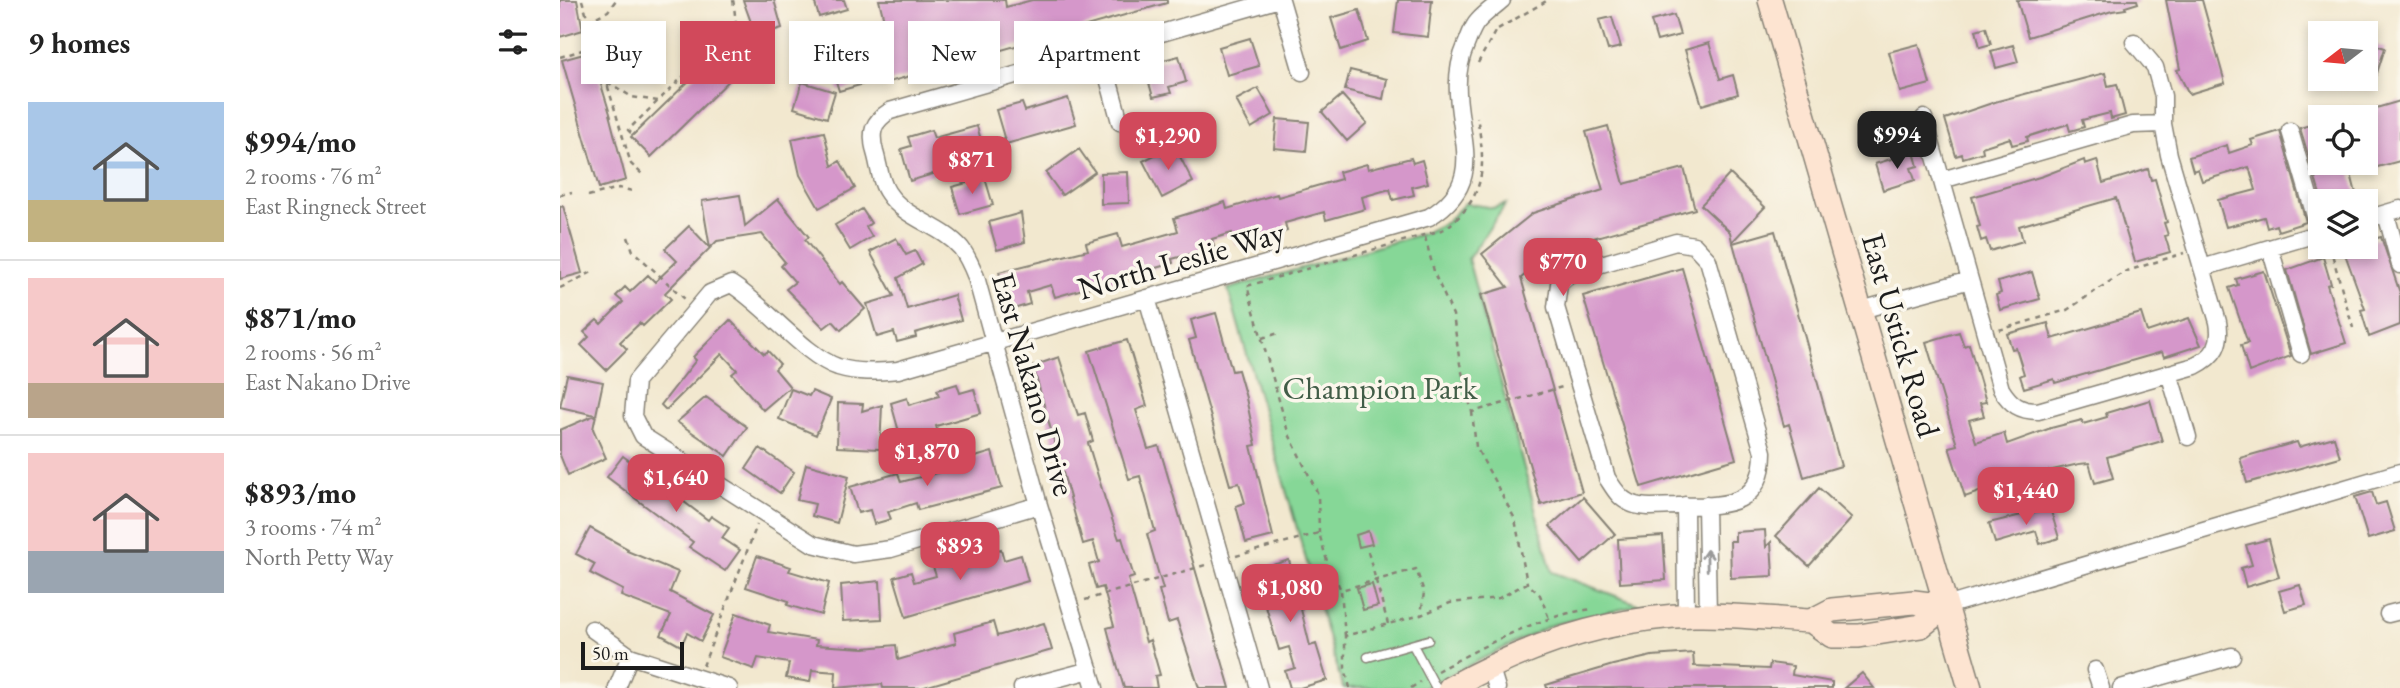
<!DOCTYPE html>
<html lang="en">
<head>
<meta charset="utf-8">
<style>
  :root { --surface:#fff; --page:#f6f6f6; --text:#222; --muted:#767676; --line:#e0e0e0; --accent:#d1495b }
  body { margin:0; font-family:"EB Garamond",serif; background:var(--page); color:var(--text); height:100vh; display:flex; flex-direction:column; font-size:26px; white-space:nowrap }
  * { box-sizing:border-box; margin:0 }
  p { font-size:23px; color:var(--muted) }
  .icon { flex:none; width:38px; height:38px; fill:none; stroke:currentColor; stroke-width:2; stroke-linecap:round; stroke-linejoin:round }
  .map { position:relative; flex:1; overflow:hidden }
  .panel { display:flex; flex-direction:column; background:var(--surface); width:560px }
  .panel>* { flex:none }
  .guide { position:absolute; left:21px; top:21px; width:665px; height:63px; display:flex; gap:14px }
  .needle { width:46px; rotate:254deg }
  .buttons { position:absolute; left:1748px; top:21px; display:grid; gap:14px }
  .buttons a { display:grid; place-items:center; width:70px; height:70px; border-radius:0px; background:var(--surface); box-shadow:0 4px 10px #0003; font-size:35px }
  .scale { position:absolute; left:21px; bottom:18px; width:103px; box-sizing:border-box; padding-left:7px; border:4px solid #1c1c1c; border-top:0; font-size:19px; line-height:24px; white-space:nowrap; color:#1c1c1c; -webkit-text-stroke:5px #fbf7ec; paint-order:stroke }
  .price { position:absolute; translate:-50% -60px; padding:0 16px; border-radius:14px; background:var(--accent); color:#fff; font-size:23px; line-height:46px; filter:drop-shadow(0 2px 4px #0008) }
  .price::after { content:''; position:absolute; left:50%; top:42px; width:21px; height:16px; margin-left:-10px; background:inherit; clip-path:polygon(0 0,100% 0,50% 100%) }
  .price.selected { background:#222; color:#fff }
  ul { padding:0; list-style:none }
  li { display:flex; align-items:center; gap:21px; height:175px; padding:0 28px }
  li+li { border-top:2px solid var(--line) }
  li span { display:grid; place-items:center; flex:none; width:196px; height:140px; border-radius:0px; color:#555 }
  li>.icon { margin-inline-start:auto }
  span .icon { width:84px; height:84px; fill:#fffc; stroke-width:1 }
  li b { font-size:30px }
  h2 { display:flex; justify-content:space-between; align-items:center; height:84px; padding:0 28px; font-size:30px }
  .chip { padding:0 24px; border-radius:0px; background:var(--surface); box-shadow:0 4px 10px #0003; font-size:24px; line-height:63px }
  .chip.selected { background:var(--accent); color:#fff }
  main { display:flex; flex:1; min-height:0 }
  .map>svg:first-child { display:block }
  .green { fill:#86d797; stroke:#517a5a; stroke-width:2 }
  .building { fill:#d597ca }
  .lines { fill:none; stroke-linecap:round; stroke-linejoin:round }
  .lane-casing { stroke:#878276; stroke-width:11 }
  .street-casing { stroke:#878276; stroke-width:19 }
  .secondary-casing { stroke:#878276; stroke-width:26 }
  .path { stroke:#878276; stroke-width:2.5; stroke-dasharray:5 5; stroke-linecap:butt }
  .lane { stroke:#fff; stroke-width:8 }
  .street { stroke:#fff; stroke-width:16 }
  .secondary { stroke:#fde4d1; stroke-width:23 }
  .oneway { stroke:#999 }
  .labels { text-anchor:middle; stroke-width:7; stroke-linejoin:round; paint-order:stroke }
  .street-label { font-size:32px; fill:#1c1c1c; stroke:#fbf7ec }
  .park-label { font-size:32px; fill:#415d47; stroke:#fbf7ec }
</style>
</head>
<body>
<main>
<section class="panel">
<h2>9 homes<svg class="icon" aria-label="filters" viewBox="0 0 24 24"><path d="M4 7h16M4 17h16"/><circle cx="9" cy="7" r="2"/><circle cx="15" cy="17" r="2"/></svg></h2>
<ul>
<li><span style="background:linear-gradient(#a9c7e8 70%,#c2b280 0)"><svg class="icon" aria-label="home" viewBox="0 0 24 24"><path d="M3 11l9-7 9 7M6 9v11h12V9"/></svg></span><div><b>$994/mo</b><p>2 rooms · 76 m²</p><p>East Ringneck Street</p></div></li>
<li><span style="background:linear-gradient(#f6c9c9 75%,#b9a48a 0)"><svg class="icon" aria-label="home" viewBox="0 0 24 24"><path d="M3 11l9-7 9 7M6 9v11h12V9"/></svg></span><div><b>$871/mo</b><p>2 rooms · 56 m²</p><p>East Nakano Drive</p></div></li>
<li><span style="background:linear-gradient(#f6c9c9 70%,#9aa5b1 0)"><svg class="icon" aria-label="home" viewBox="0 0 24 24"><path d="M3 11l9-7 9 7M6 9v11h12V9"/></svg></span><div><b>$893/mo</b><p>3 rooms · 74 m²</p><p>North Petty Way</p></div></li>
</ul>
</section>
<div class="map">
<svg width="1840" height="688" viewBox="0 0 1840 688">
  <rect width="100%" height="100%" fill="#fbf7ec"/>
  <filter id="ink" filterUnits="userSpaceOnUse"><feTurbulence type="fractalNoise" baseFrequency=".0143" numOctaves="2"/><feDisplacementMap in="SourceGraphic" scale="14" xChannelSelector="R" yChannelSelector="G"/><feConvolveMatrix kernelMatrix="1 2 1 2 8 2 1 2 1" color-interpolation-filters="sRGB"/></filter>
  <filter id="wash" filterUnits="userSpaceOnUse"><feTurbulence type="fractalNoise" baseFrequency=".00686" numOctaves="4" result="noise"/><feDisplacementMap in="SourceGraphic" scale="28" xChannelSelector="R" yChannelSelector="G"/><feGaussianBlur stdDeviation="1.57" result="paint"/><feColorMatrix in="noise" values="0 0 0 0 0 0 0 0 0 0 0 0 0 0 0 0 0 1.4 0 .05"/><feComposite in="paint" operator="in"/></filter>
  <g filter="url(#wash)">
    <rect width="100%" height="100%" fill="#f2e8cf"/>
    <!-- green -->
    <path class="green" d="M905,203L933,208L946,204L908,259L992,572L1080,605L991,625L863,688H783L668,289L865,233L887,222Z"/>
    <g id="blocks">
      <!-- building -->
      <path class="building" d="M0,0H17L23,30L0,37Z
        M183,0H214L222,28L196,36Z
        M254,0H284L287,9L259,17Z
        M319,0H445L446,7L472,0H607V3L322,84L321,79L279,91L271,65L313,53L311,45L329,40Z
        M838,0H872L868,37L834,33Z
        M1457,0H1577L1578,3L1565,7L1566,9L1552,11L1468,37Z
        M1606,0H1642L1665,83L1629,94L1617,70L1620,69Z
        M799,10L808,41L781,50L771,18Z
        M1114,15L1120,35L1097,41L1091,21Z
        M1052,17L1061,47L1048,50L1039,20Z
        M1426,27L1431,44L1420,47L1416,30Z
        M690,38L699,66L667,75L659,47Z
        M1806,42L1825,48L1816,76L1806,72Z
        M1149,43L1160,79L1173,75L1178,94L1142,105L1125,50Z
        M1359,44L1370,84L1340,92L1329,52Z
        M166,45L186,64L91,157L71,137Z
        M1453,45L1458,62L1436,68L1431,51Z
        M31,52L51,117L49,114L66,180L39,188L2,60Z
        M619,56L626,82L609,87L611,93L593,97L584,65Z
        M790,70L827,79L823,99L785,90Z
        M1545,73L1548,86L1557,84L1565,115L1551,119L1550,113L1522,120L1524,127L1510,131L1508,124L1467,137L1468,141L1452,145L1450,138L1422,147L1423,152L1403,158L1402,154L1396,156L1385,119L1438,101Z
        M242,82L275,92L267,118L234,108Z
        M698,88L713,115L691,128L676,100Z
        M782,95L807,123L787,141L762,112Z
        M508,98L516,124L446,144L436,110L462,103L465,111Z
        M1840,101V161L1791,174L1798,201H1762L1740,128L1760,122V163H1806V111Z
        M610,115H634V144L609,143Z
        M717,119L749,122L746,151L714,148Z
        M417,126L425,154L382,166L383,171L350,181L341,149L351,146L348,137L371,130L374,138Z
        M1048,126L1064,184L1124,168L1135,209L998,248L961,278L1022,492L981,505L921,295L948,287L922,254L973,213L1043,190L1026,132Z
        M1720,131L1746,222L1718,231L1716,225L1707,228L1704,217L1666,227L1658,200L1696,190L1689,167L1642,181L1638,169L1633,171L1629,157L1667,145L1669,153L1693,145L1691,140Z
        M264,132L272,166L280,161L295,188L259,208L240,175L232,139Z
        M614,145L633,182L602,198L583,161Z
        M519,149L535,172L502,195L486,173Z
        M1354,152L1358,166L1351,168L1355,180L1323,190L1315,164Z
        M851,158L853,163L862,160L868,183L852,187L854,195L833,200L830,189L802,197L805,209L766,220L764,212L725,223L727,231L676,245L672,233L652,239L656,254L644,258L642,251L612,259L613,263L495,297L491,285L467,292L470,304L450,310L439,272L528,250L526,243L558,234L562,247L618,231L614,218L650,207L665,202L667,209L717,194L718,197L781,179L779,172L807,164L808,169Z
        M1524,160L1525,164L1537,160L1543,183L1588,169L1591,180L1595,179L1607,222L1604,223L1608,235L1605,236L1610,252L1575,262L1556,198L1459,226L1463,241L1430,251L1426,239L1421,241L1417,227L1420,226L1412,197L1483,176Z
        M568,172L569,203L541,204V173Z
        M1170,174L1205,207L1172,242L1170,232L1141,205Z
        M425,178L433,205L400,214L392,187Z
        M180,195L185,226L218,199L249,237L245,240L280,284L282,282L305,309L281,330L273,321L264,328L226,289L235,282L221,266L225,262L202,234L157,241L150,248L142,201Z
        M3,206L22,273L0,279V207Z
        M302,209L311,223L306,227L312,237L290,250L275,225Z
        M461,213L465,242L437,250L429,222Z
        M129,226L150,248L105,293L111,299L83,326L80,323L60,342L67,349L46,370L21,345L29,337L24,332L37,320L41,324L63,302L56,296L65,287L70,292L88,275L95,282L117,261L105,249Z
        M1215,231L1281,466L1244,477L1229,424L1224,426L1173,243Z
        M1821,237L1840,293V325L1809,337L1801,310L1805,309L1785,254L1795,251L1793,247H1806V241Z
        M336,238L346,255L355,251L362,264L338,278L347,309L394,295L401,320L355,333L356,337L337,342L334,332L317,337L307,304L334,296L310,252Z
        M1763,257L1771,284L1767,285L1786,343L1751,354L1727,270Z
        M1122,268L1176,459L1081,487L1023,296Z
        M1704,271L1731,356L1689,372L1681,345L1688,343L1669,288L1678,285L1676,279Z
        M1472,272L1480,299L1440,310L1436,295L1441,293L1438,282Z
        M656,313L672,371L678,370L686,398L696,445L691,446L713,536L686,543L676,506L685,503L679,483L670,485L629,340L636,338L631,320Z
        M1581,313L1587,332L1629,318L1641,345L1604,357L1602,352L1495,383L1494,379L1464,388L1460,376L1464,374L1456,348L1452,349L1447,334L1488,323L1492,339Z
        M170,320L204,354L208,351L220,364L215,369L230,387L203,410L172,374L177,370L162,354L106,410L101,405L136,360L133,357Z
        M1399,332L1404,346L1409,344L1426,402L1420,403L1424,416L1409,420L1416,442L1444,433L1447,444L1491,428L1522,420L1523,424L1547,417L1546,413L1590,400L1602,441L1547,457L1553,478L1535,483L1529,463L1519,464L1461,477L1405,497L1389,447L1397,445L1366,342Z
        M567,340L587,406L576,410L583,433L588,449L599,446L670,688H639L617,620L608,623L599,590L603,589L587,534L595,531L580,476L569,479L529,351Z
        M499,357L518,415L525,413L533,441L528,443L545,499L559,539L562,538L574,577L568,579L586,642L590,640L600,675L595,676L597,688H564L552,647L547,628L554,626L543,587L536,589L529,565L539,562L533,541L523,544L473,366Z
        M7,375L43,382L33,429L46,458L8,475L0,455V430L35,415L0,407Z
        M397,384L400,393L414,389L421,413L376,426L379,437L366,441L363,432L341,439L331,403L347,398L349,405L379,396L377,390Z
        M231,389L249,396L252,391L271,399L256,435L219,419Z
        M146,397L187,427L167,456L117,422Z
        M278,403L303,404L302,411L322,405L320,449L277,447Z
        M1774,437L1780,457L1687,483L1680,458L1737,442L1739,447Z
        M200,448L234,472L220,493L186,469Z
        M432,452L442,488L358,510L356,503L328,512L331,519L314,524L310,510L298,513L290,487L338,473L341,482L403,466L402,461Z
        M63,456L148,520L151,516L169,528L162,538L180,550L165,571L129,547L133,542L47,477Z
        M246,464L289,476L277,523L252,516L255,504L237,500Z
        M1259,488L1292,518L1249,566L1216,536Z
        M1812,492L1816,505L1826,502L1835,531L1808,539L1795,497Z
        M1023,497L1055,534L1022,563L990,526Z
        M1490,508L1499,538L1480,544L1476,531L1435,543L1429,523Z
        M30,528L68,549L67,551L118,572L110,592L154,615L141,641L127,633L121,646L101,635L111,615L61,596L63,590L30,573L35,564L16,554Z
        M1205,530L1206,547L1211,542L1213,576L1171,578L1170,541H1175V532Z
        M808,531L812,544L799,547L796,535Z
        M1103,536L1106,580L1060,583L1058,539Z
        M1709,539L1719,577L1686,587L1681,568L1692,565L1686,545Z
        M441,549L444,560L461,555L468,581L346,617L334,577L351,572L354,582L376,576L373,567Z
        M197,556L231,567L229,571L269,583L261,615L227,605L229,601L186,587Z
        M729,560L750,646L756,644L767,680L740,688H730L725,671L735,668L729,647L719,650L695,570Z
        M320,581L322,619L283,621L281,585Z
        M812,584L818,606L803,610L797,588Z
        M1740,585L1746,605L1725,611L1719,591Z
        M176,613L210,625L208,632L257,640L256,645L304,648L336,645L338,660L396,643L394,633L433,622L437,636L484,623L492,650L361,688H323L322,684L275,688L276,672L252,670L250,682L226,678L229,663L198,658L194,669L160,657Z
        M1133,653L1134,666L1209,669L1210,663L1233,666L1232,675L1272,682V688H987L986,685L1053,665L1092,656Z
        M1302,673L1314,688H1284Z"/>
    </g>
  </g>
  <g filter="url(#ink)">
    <use href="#blocks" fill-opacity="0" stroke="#878276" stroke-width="2"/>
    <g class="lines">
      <defs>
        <path id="lane" d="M853,645L876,688
          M808,657L868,640"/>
        <path id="street" d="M721,0L742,72
          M540,49L560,122
          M1364,118L1441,389C1451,405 1460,411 1478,411L1635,366C1655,356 1662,344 1658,322L1609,155L1603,124V96L1595,67L1574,42
          M1730,131L1760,233
          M1382,180L1573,125L1603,124
          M1826,214L1840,265
          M1806,219L1840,209
          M1116,242L1134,245L1148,260L1203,452C1203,510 1160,505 1117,506C1101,506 1082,510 1068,502C1058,497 1053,487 1047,478L996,307L999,284L1011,273Z
          M1710,248L1741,354
          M1642,268L1760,233
          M587,298L699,688
          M1301,310L1410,280
          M1609,373L1628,437
          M479,505L331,549L293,554L253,544L83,436L73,416L76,381L150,293L171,284C205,305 245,356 278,367C298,373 317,372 338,370L869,217C943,173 876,113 906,45C909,38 912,27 918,21C925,13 934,7 942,0
          M1125,505L1126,615
          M1146,505L1148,616
          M1386,606L1840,472
          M1828,614L1840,611
          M32,629L70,656L169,688
          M930,665L937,688
          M1535,670L1541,688
          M57,688L70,656
          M462,688L530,670
          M535,688L479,505L416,277C412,267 408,257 401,248C381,225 345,219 328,193C320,182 319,165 315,152C310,133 312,122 330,111L716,0
          M1561,688L1672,656"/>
        <path id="secondary" d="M1210,0L1410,688
          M1354,602L1386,606L1361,626L1299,636H1272L1251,621L1272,610Z
          M890,688C965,646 1047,618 1134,615C1173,614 1213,619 1251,621"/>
      </defs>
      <!-- lane casing -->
      <use href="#lane" class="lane-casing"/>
      <!-- street casing -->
      <use href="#street" class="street-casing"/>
      <!-- secondary casing -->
      <use href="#secondary" class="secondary-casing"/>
      <!-- path -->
      <path class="path" d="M22,0L71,164L82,174
        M173,0C177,20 173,44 195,54
        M28,21L48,11L56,0
        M0,57L35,46
        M191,58L207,42
        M918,63L936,30L988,0
        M47,85L51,84L72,97L98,101
        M71,133L68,130L162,39L178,36
        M0,195L12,192
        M28,196L59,188L73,191
        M68,237L73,251L126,300
        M865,237L875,275L893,315L900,364L912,412L1006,386
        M1770,247L1793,328
        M0,288L34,271
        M1439,330L1507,310L1564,272L1624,253
        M702,338L719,333
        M912,412L916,447L955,519L967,583
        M759,533L758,494L728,432L687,286L885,229C927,196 926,166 917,117
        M808,552L828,624
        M676,556L759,533L767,561L781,590
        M525,600L649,564
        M785,636L781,590L856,569L864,592L861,615
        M143,666L197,525
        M877,671C924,646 979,615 1033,609
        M790,688L785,668V636L861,615L890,603L939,598L967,583L980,595L990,621
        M851,688L860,682"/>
      <!-- lane -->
      <use href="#lane" class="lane"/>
      <!-- street -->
      <use href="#street" class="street"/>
      <!-- secondary -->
      <use href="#secondary" class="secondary"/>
    </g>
    <!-- one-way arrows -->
    <defs><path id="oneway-shaft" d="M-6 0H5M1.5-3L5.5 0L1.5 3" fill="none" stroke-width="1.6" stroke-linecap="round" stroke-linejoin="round" transform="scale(1.75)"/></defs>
    <use class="oneway" href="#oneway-shaft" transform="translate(1147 560) rotate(-91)"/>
  </g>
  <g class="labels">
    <!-- street labels -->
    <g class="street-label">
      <text transform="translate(621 260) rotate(-16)" y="11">North Leslie Way</text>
      <text transform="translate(1341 335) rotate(74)" y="11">East Ustick Road</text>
      <text transform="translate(474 384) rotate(74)" y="11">East Nakano Drive</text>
    </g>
    <!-- park labels -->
    <g class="park-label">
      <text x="820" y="399">Champion Park</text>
    </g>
  </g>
</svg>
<div class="buttons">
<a><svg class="needle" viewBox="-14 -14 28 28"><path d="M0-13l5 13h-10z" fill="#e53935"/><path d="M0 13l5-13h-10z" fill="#767676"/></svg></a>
<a><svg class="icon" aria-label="locate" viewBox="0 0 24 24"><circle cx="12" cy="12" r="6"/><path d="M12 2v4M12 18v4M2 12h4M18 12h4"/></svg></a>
<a><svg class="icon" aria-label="layers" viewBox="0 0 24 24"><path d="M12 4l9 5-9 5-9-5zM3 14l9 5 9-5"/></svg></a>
</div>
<div class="scale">50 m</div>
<b class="price selected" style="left:1337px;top:171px">$994</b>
<b class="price" style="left:608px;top:172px">$1,290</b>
<b class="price" style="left:412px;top:196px">$871</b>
<b class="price" style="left:1003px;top:298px">$770</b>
<b class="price" style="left:367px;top:488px">$1,870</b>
<b class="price" style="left:116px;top:514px">$1,640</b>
<b class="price" style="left:1466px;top:527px">$1,440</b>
<b class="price" style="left:400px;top:582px">$893</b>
<b class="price" style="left:730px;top:624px">$1,080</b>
<div class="guide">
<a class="chip">Buy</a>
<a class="chip selected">Rent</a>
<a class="chip">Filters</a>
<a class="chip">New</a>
<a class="chip">Apartment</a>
</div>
</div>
</main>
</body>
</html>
